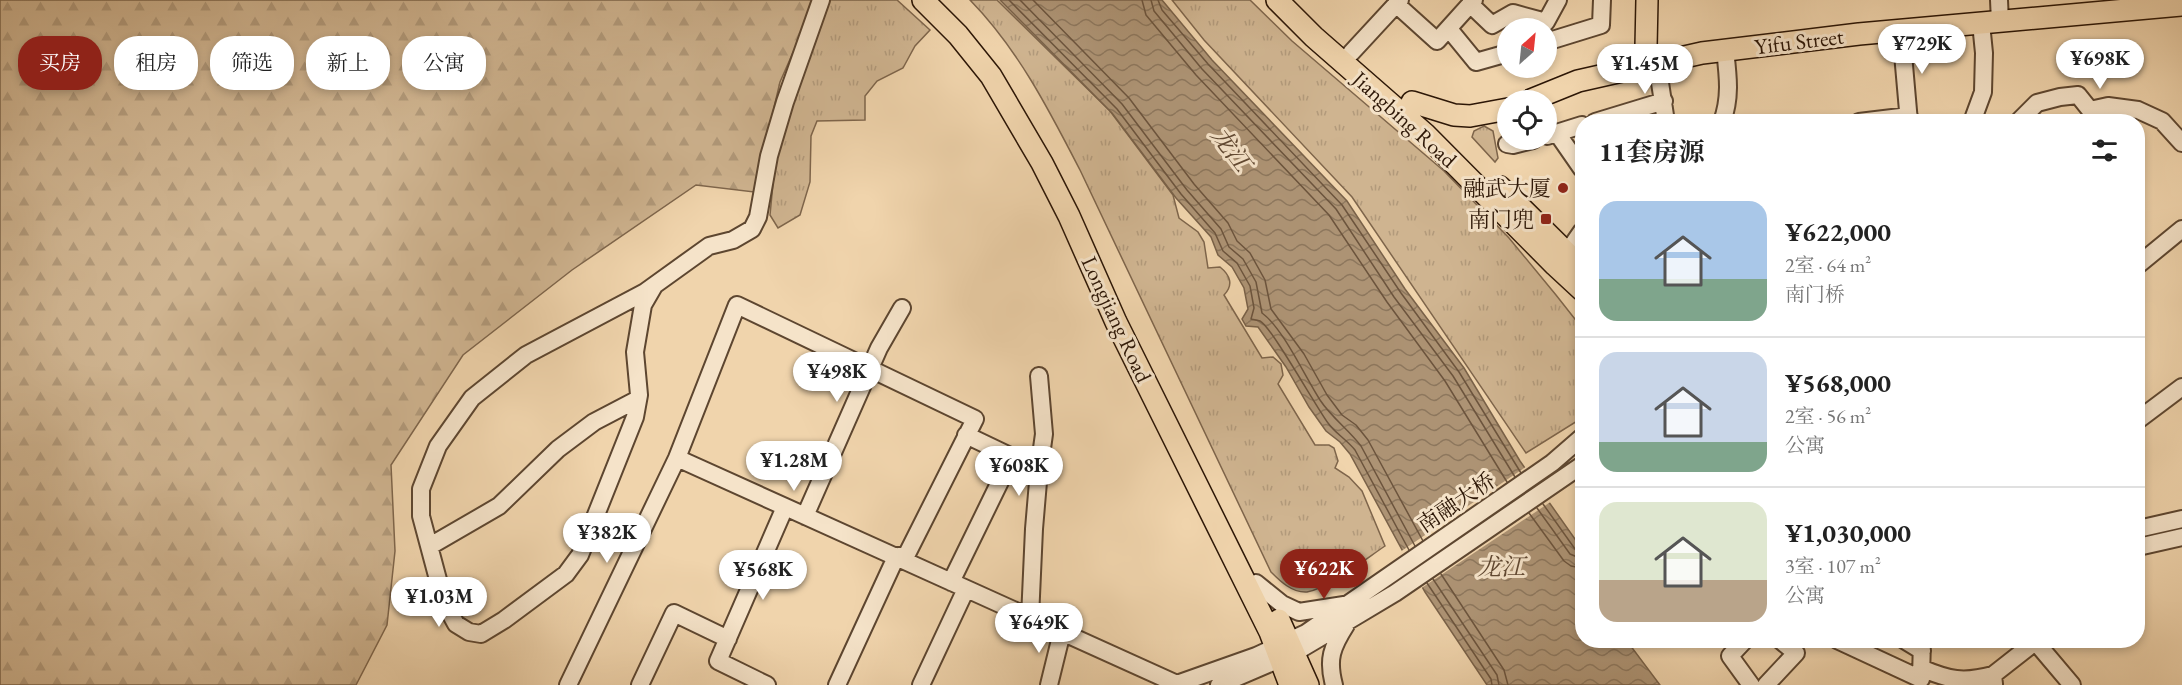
<!DOCTYPE html>
<html lang="zh">
<head>
<meta charset="utf-8">
<style>
  :root { --surface:#fff; --page:#f2f2f2; --text:#222; --muted:#767676; --line:#e0e0e0; --accent:#8f2418 }
  body { margin:0; font-family:"EB Garamond","Noto Serif SC",serif; background:var(--page); color:var(--text); height:100vh; display:flex; flex-direction:column; font-size:22px; white-space:nowrap }
  * { box-sizing:border-box; margin:0 }
  p { font-size:20px; color:var(--muted) }
  .icon { flex:none; width:33px; height:33px; fill:none; stroke:currentColor; stroke-width:2; stroke-linecap:round; stroke-linejoin:round }
  .map { position:relative; flex:1; overflow:hidden }
  .sheet { position:absolute; left:1575px; top:114px; width:570px; height:534px; display:flex; flex-direction:column; background:var(--surface); border-radius:24px; box-shadow:0 3px 9px #0003 }
  .sheet>* { flex:none }
  .top-card { position:absolute; left:18px; top:36px; width:570px; height:54px; display:flex; gap:12px }
  .needle { width:39px; rotate:27deg }
  .tools { position:absolute; left:1497px; top:18px; display:grid; gap:12px }
  .tools a { display:grid; place-items:center; width:60px; height:60px; border-radius:50%; background:var(--surface); box-shadow:0 3px 9px #0003; font-size:30px }
  .price { position:absolute; translate:-50% -51px; padding:0 14px; border-radius:21px; background:#fff; color:#222; font-size:20px; line-height:39px; filter:drop-shadow(0 2px 3px #0008) }
  .price::after { content:''; position:absolute; left:50%; top:36px; width:18px; height:14px; margin-left:-9px; background:inherit; clip-path:polygon(0 0,100% 0,50% 100%) }
  .price.active { background:var(--accent); color:#fff }
  ul { padding:0; list-style:none }
  li { display:flex; align-items:center; gap:18px; height:150px; padding:0 24px }
  li+li { border-top:2px solid var(--line) }
  li span { display:grid; place-items:center; flex:none; width:168px; height:120px; border-radius:18px; color:#555 }
  li>.icon { margin-inline-start:auto }
  span .icon { width:72px; height:72px; fill:#fffc; stroke-width:1 }
  li b { font-size:26px }
  h2 { display:flex; justify-content:space-between; align-items:center; height:72px; padding:0 24px; font-size:26px }
  .tag { padding:0 21px; border-radius:24px; background:var(--surface); box-shadow:0 3px 9px #0003; font-size:21px; line-height:54px }
  .tag.active { background:var(--accent); color:#fff }
  .map>svg:first-child { display:block }
  .grass { fill:url(#grass-tufts); stroke:#7e654b; stroke-width:1.5 }
  .forest { fill:url(#forest-firs); stroke:#7e654b; stroke-width:1.5 }
  .water { fill:url(#water-waves); stroke:#796148; stroke-width:1.5 }
  .pier { fill:#f0d4ac }
  .lines { fill:none; stroke-linecap:round; stroke-linejoin:round }
  .shore { stroke:#6c543d; stroke-width:1.5 }
  .minor-casing { stroke:#5d4630; stroke-width:20 }
  .major-casing { stroke:#2c1606; stroke-width:24 }
  .minor { stroke:#f5e3c9; stroke-width:16 }
  .major { stroke:#f0d4ac; stroke-width:21 }
  .poi-dot { fill:#8f2418; stroke:#f5e3c9; stroke-width:2 }
  .labels { text-anchor:middle; stroke-width:6; stroke-linejoin:round; paint-order:stroke }
  .street-label { font-size:22px; fill:#2c1606; stroke:#f5e3c9 }
  .poi-label { font-size:22px; fill:#2c1606; stroke:#f5e3c9; text-anchor:end }
  .water-label { font-size:24px; font-style:italic; fill:#604832; stroke:#f5e3c9 }
</style>
</head>
<body>
<div class="map">
<svg width="2182" height="685" viewBox="0 0 2182 685">
  <defs>
    <pattern id="grass-tufts" width="24" height="20" patternUnits="userSpaceOnUse" patternTransform="scale(1.5)"><rect width="24" height="20" fill="#cfb490"/><path d="M3 7l-1-3M5 7V3M7 7l1-3M15 17l-1-3M17 17v-4M19 17l1-3" fill="none" stroke="#b29a7b"/></pattern>
    <pattern id="forest-firs" width="22" height="20" patternUnits="userSpaceOnUse" patternTransform="scale(1.5)"><rect width="22" height="20" fill="#cfb490"/><path d="M5 1l3.5 6h-7zM16 11l3.5 6h-7z" fill="#b29a7b"/></pattern>
    <pattern id="water-waves" width="16" height="10" patternUnits="userSpaceOnUse" patternTransform="scale(1.5)"><rect width="16" height="10" fill="#ad9374"/><path d="M0 5q4-4 8 0t8 0" fill="none" stroke="#8d775d"/></pattern>
  </defs>
  <rect width="100%" height="100%" fill="#f0d4ac"/>
  <filter id="stains"><feTurbulence type="fractalNoise" baseFrequency=".00333" numOctaves="4"/><feColorMatrix values="0 0 0 0 .2 0 0 0 0 .09 0 0 0 0 .02 0 0 0 .5 -.17"/></filter>
  <radialGradient id="worn" r=".72"><stop offset=".6" stop-color="#630" stop-opacity="0"/><stop offset="1" stop-color="#630" stop-opacity=".3"/></radialGradient>
  <!-- grass -->
  <path class="grass" d="M829,0H897L930,30L915,46L903,68L877,81L865,96V120L817,121L811,136L810,182L800,215L778,228L770,215L775,163L796,84Z
    M970,0H997L1110,111L1173,195L1179,218L1198,232L1204,242L1208,268L1220,267C1230,275 1234,285 1224,295L1262,358L1273,357L1281,364L1283,375L1278,384L1315,445H1329L1334,448L1338,461L1335,468L1349,477L1362,491L1385,546C1367,558 1328,589 1307,592C1292,593 1280,581 1271,572L1080,170C1049,110 1018,49 970,0Z
    M1172,0H1250L1292,41L1444,171L1509,238L1556,295L1582,328V418L1526,453L1352,197L1204,40Z
    M1484,126L1493,131L1498,158L1495,162L1472,137L1474,131Z"/>
  <!-- forest -->
  <path class="forest" d="M0,0H812L810,14L780,82L754,192L696,185L572,270L463,355L391,465L395,551L387,625L356,685H0Z"/>
  <!-- water -->
  <path class="water" d="M1000,0H1162L1212,60L1347,201L1405,289L1464,368L1520,461L1582,549V640L1627,641L1660,685H1487L1425,592L1350,454L1340,442L1326,431L1309,407L1286,367L1258,327L1246,326L1242,319L1248,309L1244,288L1232,267L1218,255L1211,237L1176,198L1112,113Z"/>
  <!-- pier -->
  <path class="pier" d="M1527,466L1552,501L1420,589L1400,552Z"/>
  <g class="lines">
    <!-- shore -->
    <path class="shore" d="M1009,0L1117,109L1181,194L1215,233L1223,251L1237,263L1250,286L1254,308L1251,319C1254,320 1257,320 1260,321C1271,326 1316,407 1328,423C1335,433 1346,439 1355,450L1409,550
      M1020,0L1122,104L1187,190L1221,229L1229,247L1243,259L1256,282L1262,313C1283,328 1305,377 1320,400C1332,418 1348,429 1361,446L1415,546
      M1033,0L1129,98L1194,184L1228,223L1237,241L1250,253L1265,280L1271,309L1304,354L1327,395L1342,415L1356,425L1368,440L1423,541
      M1142,0L1146,15L1196,75L1329,215L1387,302L1445,381L1507,482
      M1151,0L1154,11L1202,69L1336,209L1394,297L1453,376L1515,477
      M1158,0L1162,10L1208,64L1342,205L1401,293L1459,372L1521,473
      M1543,504L1575,549L1582,551
      M1537,508L1570,554L1582,559
      M1529,513L1564,561L1571,566L1582,568
      M1441,574L1504,670L1508,685
      M1433,579L1497,675L1499,685
      M1427,583L1491,679L1492,685"/>
    <defs>
      <path id="minor" d="M1999,0L2000,22
        M1396,4L1437,41L1474,0
        M1470,4L1492,25L1513,13L1546,22L1558,0
        M1449,29L1476,62L1508,53
        M1901,31L1909,122
        M1546,42L1601,25L1602,0
        M1351,53L1400,0
        M1657,63L1666,122
        M1595,122L1664,101
        M1722,122C1731,97 1728,76 1725,50
        M1859,122L1909,116
        M1972,122L1983,92L1984,53L1981,23
        M2018,122L2037,103L2060,97L2078,95L2090,110L2108,106L2138,110L2162,121L2182,143
        M1557,133L1582,169
        M1547,136L1582,125
        M1507,144L1513,145L1533,140
        M1566,254L1582,231
        M2138,265L2182,229
        M654,286L643,305L635,352L639,395L635,417L580,555L566,574L504,620L481,634L469,632L456,624L444,602L421,516V489L438,446L472,398L526,355L645,292L709,246L733,240L752,229L758,217L769,156L785,102L821,0
        M2138,420L2182,387
        M677,458L1177,684
        M805,516L879,348L902,308
        M2138,529L2182,519
        M430,546L499,506L558,449L594,422L638,399
        M2138,547L2182,537
        M951,582L1012,457L966,435
        M1256,583L1282,604L1299,612L1344,605
        M1030,618L1034,529L1039,470L1044,434L1039,376
        M1745,640L1730,656L1751,685
        M1837,640L1921,679
        M1904,640L1922,651
        M2034,640L2072,685
        M1921,668C1949,680 1963,683 1993,675
        M1921,678L1922,640
        M1994,684L1993,675L2035,642
        M568,685L677,458L737,305L975,419L907,554L896,557
        M640,685L674,613L728,639
        M767,685L718,661L785,507
        M837,685L896,557
        M921,685L966,589
        M1049,685L1062,632
        M1174,685L1256,656L1306,633L1552,463L1582,437
        M1219,685L1294,653L1348,621L1395,593L1582,465
        M1334,685C1327,659 1332,647 1346,625
        M1766,685L1796,653L1780,640"/>
      <path id="major" d="M923,0L958,35L991,76L1042,163L1069,216L1116,322L1270,632L1290,685
        M1277,0L1314,37L1425,134L1555,265L1582,290
        M1647,0L1646,47L1648,65
        M1531,100L1578,81L1702,53L1859,34L2182,5
        M1412,102L1454,115L1470,116L1508,109
        M1500,187L1582,268
        M1279,620L1308,685"/>
    </defs>
    <!-- minor casing -->
    <use href="#minor" class="minor-casing"/>
    <!-- major casing -->
    <use href="#major" class="major-casing"/>
    <!-- minor -->
    <use href="#minor" class="minor"/>
    <!-- major -->
    <use href="#major" class="major"/>
  </g>
  <!-- markers -->
  <g class="poi-dot">
    <circle cx="1563" cy="188" r="6"/>
    <rect x="1540" y="213" width="12" height="12" rx="3"/>
  </g>
  <g class="labels">
    <!-- street labels -->
    <g class="street-label">
      <text transform="translate(1799 41) rotate(-7)" y="8">Yifu Street</text>
      <text transform="translate(1405 119) rotate(42)" y="8">Jiangbing Road</text>
      <text transform="translate(1117 319) rotate(65)" y="8">Longjiang Road</text>
      <text transform="translate(1456 502) rotate(-34)" y="8">南融大桥</text>
    </g>
    <!-- poi labels -->
    <g class="poi-label">
      <text x="1551" y="196">融武大厦</text>
      <text x="1534" y="227">南门兜</text>
    </g>
    <!-- water labels -->
    <g class="water-label">
      <text transform="translate(1231 149) rotate(53)" y="8">龙江</text>
      <text x="1501" y="575">龙江</text>
    </g>
  </g>
  <rect width="100%" height="100%" filter="url(#stains)"/>
  <rect width="100%" height="100%" fill="url(#worn)"/>
</svg>
<div class="tools">
<a><svg class="needle" viewBox="-14 -14 28 28"><path d="M0-13l5 13h-10z" fill="#e53935"/><path d="M0 13l5-13h-10z" fill="#767676"/></svg></a>
<a><svg class="icon" aria-label="locate" viewBox="0 0 24 24"><circle cx="12" cy="12" r="6"/><path d="M12 2v4M12 18v4M2 12h4M18 12h4"/></svg></a>
</div>
<b class="price" style="left:1922px;top:75px">¥729K</b>
<b class="price" style="left:2100px;top:90px">¥698K</b>
<b class="price" style="left:1645px;top:95px">¥1.45M</b>
<b class="price" style="left:837px;top:403px">¥498K</b>
<b class="price" style="left:794px;top:492px">¥1.28M</b>
<b class="price" style="left:1019px;top:497px">¥608K</b>
<b class="price" style="left:607px;top:564px">¥382K</b>
<b class="price active" style="left:1324px;top:600px">¥622K</b>
<b class="price" style="left:763px;top:601px">¥568K</b>
<b class="price" style="left:439px;top:628px">¥1.03M</b>
<b class="price" style="left:1039px;top:654px">¥649K</b>
<div class="top-card">
<a class="tag active">买房</a>
<a class="tag">租房</a>
<a class="tag">筛选</a>
<a class="tag">新上</a>
<a class="tag">公寓</a>
</div>
<section class="sheet">
<h2>11套房源<svg class="icon" aria-label="filters" viewBox="0 0 24 24"><path d="M4 7h16M4 17h16"/><circle cx="9" cy="7" r="2"/><circle cx="15" cy="17" r="2"/></svg></h2>
<ul>
<li><span style="background:linear-gradient(#a9c7e8 65%,#7fa58c 0)"><svg class="icon" aria-label="home" viewBox="0 0 24 24"><path d="M3 11l9-7 9 7M6 9v11h12V9"/></svg></span><div><b>¥622,000</b><p>2室 · 64 m²</p><p>南门桥</p></div></li>
<li><span style="background:linear-gradient(#c9d6e8 75%,#7fa58c 0)"><svg class="icon" aria-label="home" viewBox="0 0 24 24"><path d="M3 11l9-7 9 7M6 9v11h12V9"/></svg></span><div><b>¥568,000</b><p>2室 · 56 m²</p><p>公寓</p></div></li>
<li><span style="background:linear-gradient(#dfe7d0 65%,#b9a48a 0)"><svg class="icon" aria-label="home" viewBox="0 0 24 24"><path d="M3 11l9-7 9 7M6 9v11h12V9"/></svg></span><div><b>¥1,030,000</b><p>3室 · 107 m²</p><p>公寓</p></div></li>
</ul>
</section>
</div>
</body>
</html>
